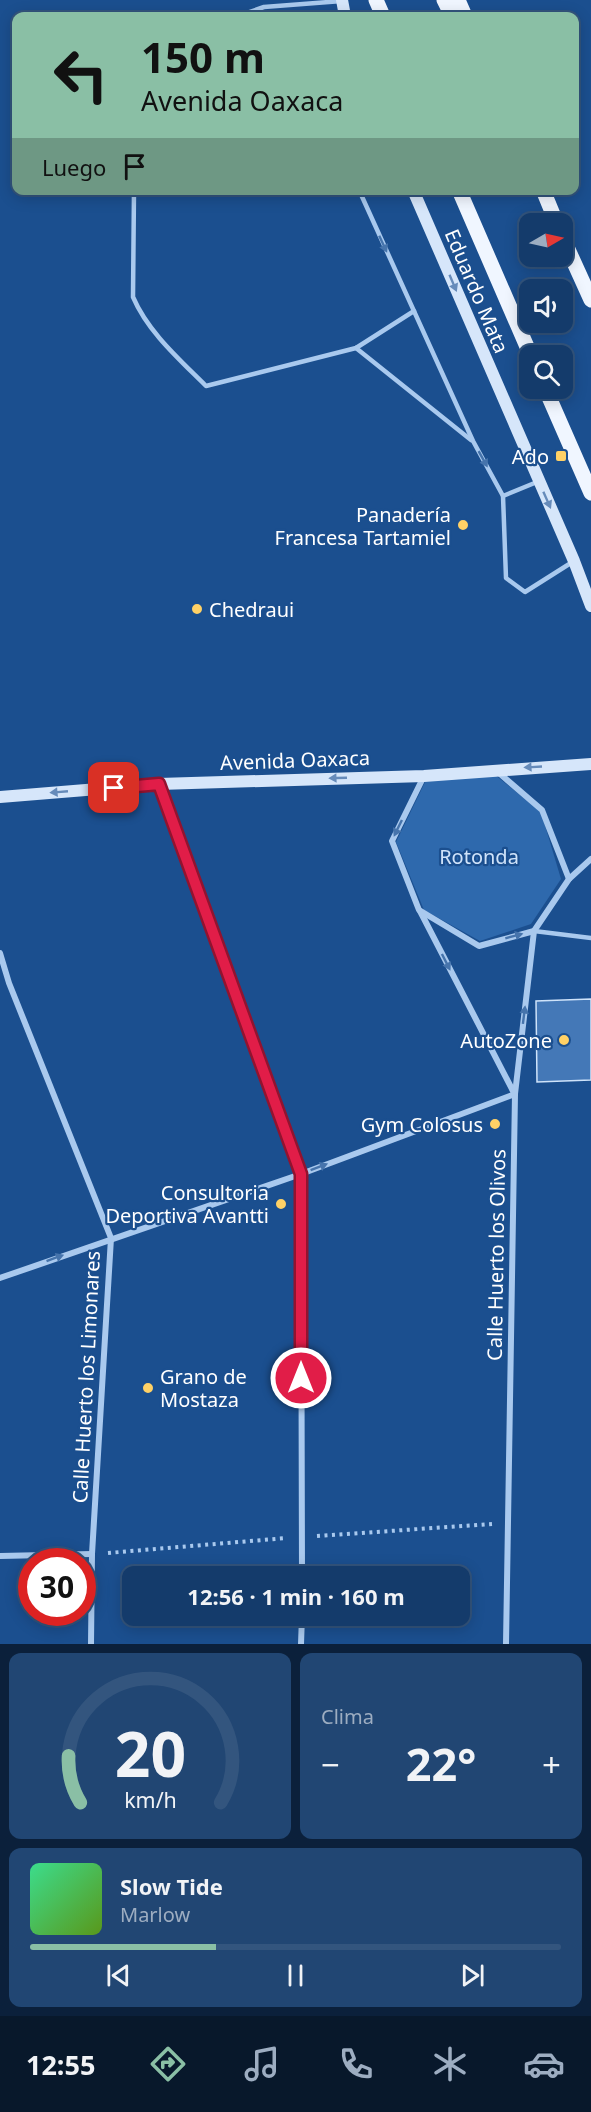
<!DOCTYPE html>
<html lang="es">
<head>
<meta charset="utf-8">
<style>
	:root { --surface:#143b6b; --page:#214673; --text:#f1f3f6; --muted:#9dadc1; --line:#33557e; --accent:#8abfa5 }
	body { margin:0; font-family:"Noto Sans",sans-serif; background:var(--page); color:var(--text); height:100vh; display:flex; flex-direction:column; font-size:22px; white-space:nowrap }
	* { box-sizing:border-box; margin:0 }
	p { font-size:20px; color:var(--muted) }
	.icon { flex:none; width:33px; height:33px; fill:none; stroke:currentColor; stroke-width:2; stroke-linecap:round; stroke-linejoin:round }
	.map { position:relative; height:1644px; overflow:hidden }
	.details { display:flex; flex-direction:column; gap:9px; padding:9px; background:#0b203b; flex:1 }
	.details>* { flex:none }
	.hud { position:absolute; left:12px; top:12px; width:567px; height:183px; border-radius:12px; box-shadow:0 3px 15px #0003,0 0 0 2px var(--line); background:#8abfa5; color:#111; overflow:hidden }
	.needle { width:39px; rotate:81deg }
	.buttons { position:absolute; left:519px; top:213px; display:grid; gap:12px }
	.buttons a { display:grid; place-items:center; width:54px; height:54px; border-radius:12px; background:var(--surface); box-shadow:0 3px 15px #0003,0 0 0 2px var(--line); font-size:30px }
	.speed { position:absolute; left:18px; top:1548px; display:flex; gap:12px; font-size:30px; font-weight:700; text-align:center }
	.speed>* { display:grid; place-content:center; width:78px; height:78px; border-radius:50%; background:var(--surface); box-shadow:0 3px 15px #0003,0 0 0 2px var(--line); line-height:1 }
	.speed .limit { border:9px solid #d22; background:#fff; color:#111 }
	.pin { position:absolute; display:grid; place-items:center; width:51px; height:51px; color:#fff; margin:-26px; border-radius:12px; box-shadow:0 3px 9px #0006 }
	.me { position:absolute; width:66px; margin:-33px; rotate:0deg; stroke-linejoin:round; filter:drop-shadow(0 0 4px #0008) }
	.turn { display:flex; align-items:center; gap:21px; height:126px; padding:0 30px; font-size:27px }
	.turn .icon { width:78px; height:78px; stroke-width:2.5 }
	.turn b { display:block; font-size:42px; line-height:51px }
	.then { display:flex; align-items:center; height:57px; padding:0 30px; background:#0003; gap:12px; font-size:22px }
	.big { font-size:45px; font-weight:700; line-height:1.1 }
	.details .card { flex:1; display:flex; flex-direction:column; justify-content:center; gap:9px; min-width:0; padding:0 21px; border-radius:12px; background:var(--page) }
	.details .dial { align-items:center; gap:0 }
	.dial svg { height:156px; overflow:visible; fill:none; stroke:var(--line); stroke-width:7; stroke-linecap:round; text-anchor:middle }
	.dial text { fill:var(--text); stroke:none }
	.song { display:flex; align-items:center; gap:18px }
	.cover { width:72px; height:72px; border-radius:9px; background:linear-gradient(135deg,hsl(150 70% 55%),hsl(90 70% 35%)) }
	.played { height:6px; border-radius:3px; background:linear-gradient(90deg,var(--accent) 35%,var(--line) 35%) }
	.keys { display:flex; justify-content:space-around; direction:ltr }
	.heat { display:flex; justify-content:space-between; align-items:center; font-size:33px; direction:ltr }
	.details .tiles { flex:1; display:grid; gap:9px; grid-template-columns:1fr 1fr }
	.card:last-child { grid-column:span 2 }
	.trip { position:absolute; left:122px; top:1566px; width:348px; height:60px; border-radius:12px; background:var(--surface); box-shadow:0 3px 15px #0003,0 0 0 2px var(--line); font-weight:700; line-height:60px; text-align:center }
	.dock { display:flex; height:96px; justify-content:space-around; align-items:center; background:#08182b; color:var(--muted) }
	.dock .icon { width:42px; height:42px }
	.dock .active { color:var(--accent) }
	.dock b { font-size:27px; color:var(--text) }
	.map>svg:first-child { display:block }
</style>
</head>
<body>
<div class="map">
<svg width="591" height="1644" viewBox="0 0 591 1644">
	<rect width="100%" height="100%" fill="#1b4f8f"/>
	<polygon fill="#2e69ad" points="494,774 541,812 561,879 531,924 480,941 424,910 396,842 428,776"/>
	<polygon fill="#4478b7" stroke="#cfe3fa" stroke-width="1.5" points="591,999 591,1080 537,1082 536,1001"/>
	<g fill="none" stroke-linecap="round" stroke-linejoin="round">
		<g stroke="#a9c9ee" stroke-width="4" stroke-dasharray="3 4.5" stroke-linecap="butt">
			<polyline points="317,1536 492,1524"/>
			<polyline points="108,1553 286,1538"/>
		</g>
		<g stroke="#a9c9ee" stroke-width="4.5">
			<polyline points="238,16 264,7 342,1"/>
			<path d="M134,190L133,297C148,332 179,359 206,386L356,348L414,311"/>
			<polyline points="359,190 473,441 503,496 506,578 525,592 574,561"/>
			<polyline points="356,348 471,440"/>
			<polyline points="503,496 537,482"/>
			<polyline points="534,931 591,938"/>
		</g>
		<g stroke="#a9c9ee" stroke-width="6">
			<polyline points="499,773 542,810 569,879"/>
			<polyline points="424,776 392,841 419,910 479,946 534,931"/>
			<polyline points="159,785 301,1174 302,1576"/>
			<polyline points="420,911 514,1093"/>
			<polyline points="0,953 9,983 111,1238 92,1554 91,1644"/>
			<polyline points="0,1278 301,1174 515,1094"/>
			<polyline points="0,1556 92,1554"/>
			<polyline points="301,1644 302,1616"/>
			<polyline points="506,1644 515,1094 534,931 569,879 591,859"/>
		</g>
		<g stroke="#d6e6fa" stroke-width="12">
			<polyline points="342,0 345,16"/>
			<polyline points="413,190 574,561 591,606"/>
			<polyline points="0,797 159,784 424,776 591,764"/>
		</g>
		<g stroke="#f0f6ff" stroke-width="15">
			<polyline points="376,0 383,16"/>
			<polyline points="444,0 452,16"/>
			<polyline points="458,0 465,16"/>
			<polyline points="459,190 531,356"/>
			<polyline points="543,190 557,224"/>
			<polyline points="562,236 591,300"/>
			<polyline points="545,388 591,493"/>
		</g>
	</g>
	<defs><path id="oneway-solid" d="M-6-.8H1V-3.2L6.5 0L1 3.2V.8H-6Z" transform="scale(1.5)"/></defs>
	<g fill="#4674ac">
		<use href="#oneway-solid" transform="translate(383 244) rotate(65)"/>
		<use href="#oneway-solid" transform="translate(483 459) rotate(61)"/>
		<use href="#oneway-solid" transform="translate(398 828) rotate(116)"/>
		<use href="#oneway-solid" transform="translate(514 936) rotate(-15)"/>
		<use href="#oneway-solid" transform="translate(446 962) rotate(63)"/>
		<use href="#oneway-solid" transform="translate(524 1015) rotate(-83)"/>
		<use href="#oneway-solid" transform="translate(319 1167) rotate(-21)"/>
		<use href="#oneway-solid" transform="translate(55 1258) rotate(-20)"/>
	</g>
	<g fill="#668bba">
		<use href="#oneway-solid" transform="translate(453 283) rotate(67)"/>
		<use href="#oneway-solid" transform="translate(547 500) rotate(66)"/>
		<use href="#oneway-solid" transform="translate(533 767) rotate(177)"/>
		<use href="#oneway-solid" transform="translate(338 778) rotate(178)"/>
		<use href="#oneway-solid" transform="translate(59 792) rotate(175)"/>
	</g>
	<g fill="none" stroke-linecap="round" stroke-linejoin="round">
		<defs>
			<polyline id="route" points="114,788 159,784 301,1174 301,1378"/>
		</defs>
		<use href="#route" stroke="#92132f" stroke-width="15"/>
		<use href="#route" stroke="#e11d48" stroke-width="10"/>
	</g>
	<g fill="#ffd166" stroke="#1b4f8f" stroke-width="2">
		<rect x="555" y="450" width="12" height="12" rx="3"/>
		<circle cx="463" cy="525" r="6"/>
		<circle cx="197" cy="609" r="6"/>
		<circle cx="564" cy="1040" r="6"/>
		<circle cx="495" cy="1124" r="6"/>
		<circle cx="281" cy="1204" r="6"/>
		<circle cx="148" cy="1388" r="6"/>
	</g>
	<g text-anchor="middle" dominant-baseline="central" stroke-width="4.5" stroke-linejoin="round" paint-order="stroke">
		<g font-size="20" fill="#fff" stroke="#1b4f8f">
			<text transform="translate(477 291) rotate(67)">Eduardo Mata</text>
			<text transform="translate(295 760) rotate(-2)">Avenida Oaxaca</text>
			<text transform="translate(496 1255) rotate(-89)">Calle Huerto los Olivos</text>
			<text transform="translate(86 1377) rotate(-87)">Calle Huerto los Limonares</text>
		</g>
		<g font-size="20" fill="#fff" stroke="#1b4f8f" text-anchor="end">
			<text x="549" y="456">Ado</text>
			<text x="451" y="514">Panadería<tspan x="451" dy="23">Francesa Tartamiel</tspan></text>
			<text x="209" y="609" text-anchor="start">Chedraui</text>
			<text x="552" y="1040">AutoZone</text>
			<text x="483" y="1124">Gym Colosus</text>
			<text x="269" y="1192">Consultoria<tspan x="269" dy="23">Deportiva Avantti</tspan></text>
			<text x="160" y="1376" text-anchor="start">Grano de<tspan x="160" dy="23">Mostaza</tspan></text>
		</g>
		<g font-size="20" fill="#cfe3fa" stroke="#1b4f8f">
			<text x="479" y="856">Rotonda</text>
		</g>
	</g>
</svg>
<div class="buttons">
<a><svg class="needle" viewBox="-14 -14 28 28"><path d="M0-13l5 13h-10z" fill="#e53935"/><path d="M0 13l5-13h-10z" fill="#9dadc1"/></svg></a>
<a><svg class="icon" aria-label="sound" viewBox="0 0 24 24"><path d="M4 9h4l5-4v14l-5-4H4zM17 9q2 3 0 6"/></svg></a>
<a><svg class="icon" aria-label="search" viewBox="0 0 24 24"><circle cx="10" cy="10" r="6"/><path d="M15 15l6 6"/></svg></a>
</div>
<div class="speed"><div class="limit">30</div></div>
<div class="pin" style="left:114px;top:788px;background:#d93025"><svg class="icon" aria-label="arrive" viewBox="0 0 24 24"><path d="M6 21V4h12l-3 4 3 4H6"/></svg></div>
<svg class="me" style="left:301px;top:1378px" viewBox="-20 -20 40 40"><circle r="17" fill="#e11d48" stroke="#fff" stroke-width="3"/><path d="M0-11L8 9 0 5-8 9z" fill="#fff"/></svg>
<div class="trip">12:56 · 1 min · 160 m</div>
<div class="hud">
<div class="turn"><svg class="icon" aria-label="left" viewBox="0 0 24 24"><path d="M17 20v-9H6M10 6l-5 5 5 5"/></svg><div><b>150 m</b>Avenida Oaxaca</div></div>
<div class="then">Luego<svg class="icon" aria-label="arrive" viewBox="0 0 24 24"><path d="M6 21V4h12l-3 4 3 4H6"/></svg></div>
</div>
</div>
<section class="details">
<div class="tiles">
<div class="card dial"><svg viewBox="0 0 100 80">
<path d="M14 69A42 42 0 1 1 86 69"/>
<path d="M14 69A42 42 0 0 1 8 45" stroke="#8abfa5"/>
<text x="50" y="56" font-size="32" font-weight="700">20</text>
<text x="50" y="72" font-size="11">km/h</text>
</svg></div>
<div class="card"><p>Clima</p>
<div class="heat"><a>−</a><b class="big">22°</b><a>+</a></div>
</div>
<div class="card">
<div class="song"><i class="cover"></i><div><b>Slow Tide</b><p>Marlow</p></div></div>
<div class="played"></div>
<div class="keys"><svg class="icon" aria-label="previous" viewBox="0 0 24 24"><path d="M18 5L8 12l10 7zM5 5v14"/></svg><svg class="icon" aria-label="pause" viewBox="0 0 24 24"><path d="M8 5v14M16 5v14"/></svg><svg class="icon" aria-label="next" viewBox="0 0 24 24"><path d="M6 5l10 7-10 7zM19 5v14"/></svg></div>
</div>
</div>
</section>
<nav class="dock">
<b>12:55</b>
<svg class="icon active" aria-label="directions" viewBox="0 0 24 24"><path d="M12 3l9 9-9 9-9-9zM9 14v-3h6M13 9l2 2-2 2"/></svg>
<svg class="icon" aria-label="music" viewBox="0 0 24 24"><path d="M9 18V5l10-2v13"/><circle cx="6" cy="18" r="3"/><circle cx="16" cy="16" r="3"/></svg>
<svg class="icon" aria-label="phone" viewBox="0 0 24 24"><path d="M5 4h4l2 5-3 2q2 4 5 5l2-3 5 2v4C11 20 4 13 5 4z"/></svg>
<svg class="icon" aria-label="climate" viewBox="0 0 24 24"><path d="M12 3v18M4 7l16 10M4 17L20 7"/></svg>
<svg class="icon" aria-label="car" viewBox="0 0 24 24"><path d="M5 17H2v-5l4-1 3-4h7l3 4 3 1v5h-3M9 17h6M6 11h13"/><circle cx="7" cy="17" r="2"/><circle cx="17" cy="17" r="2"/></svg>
</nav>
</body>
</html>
